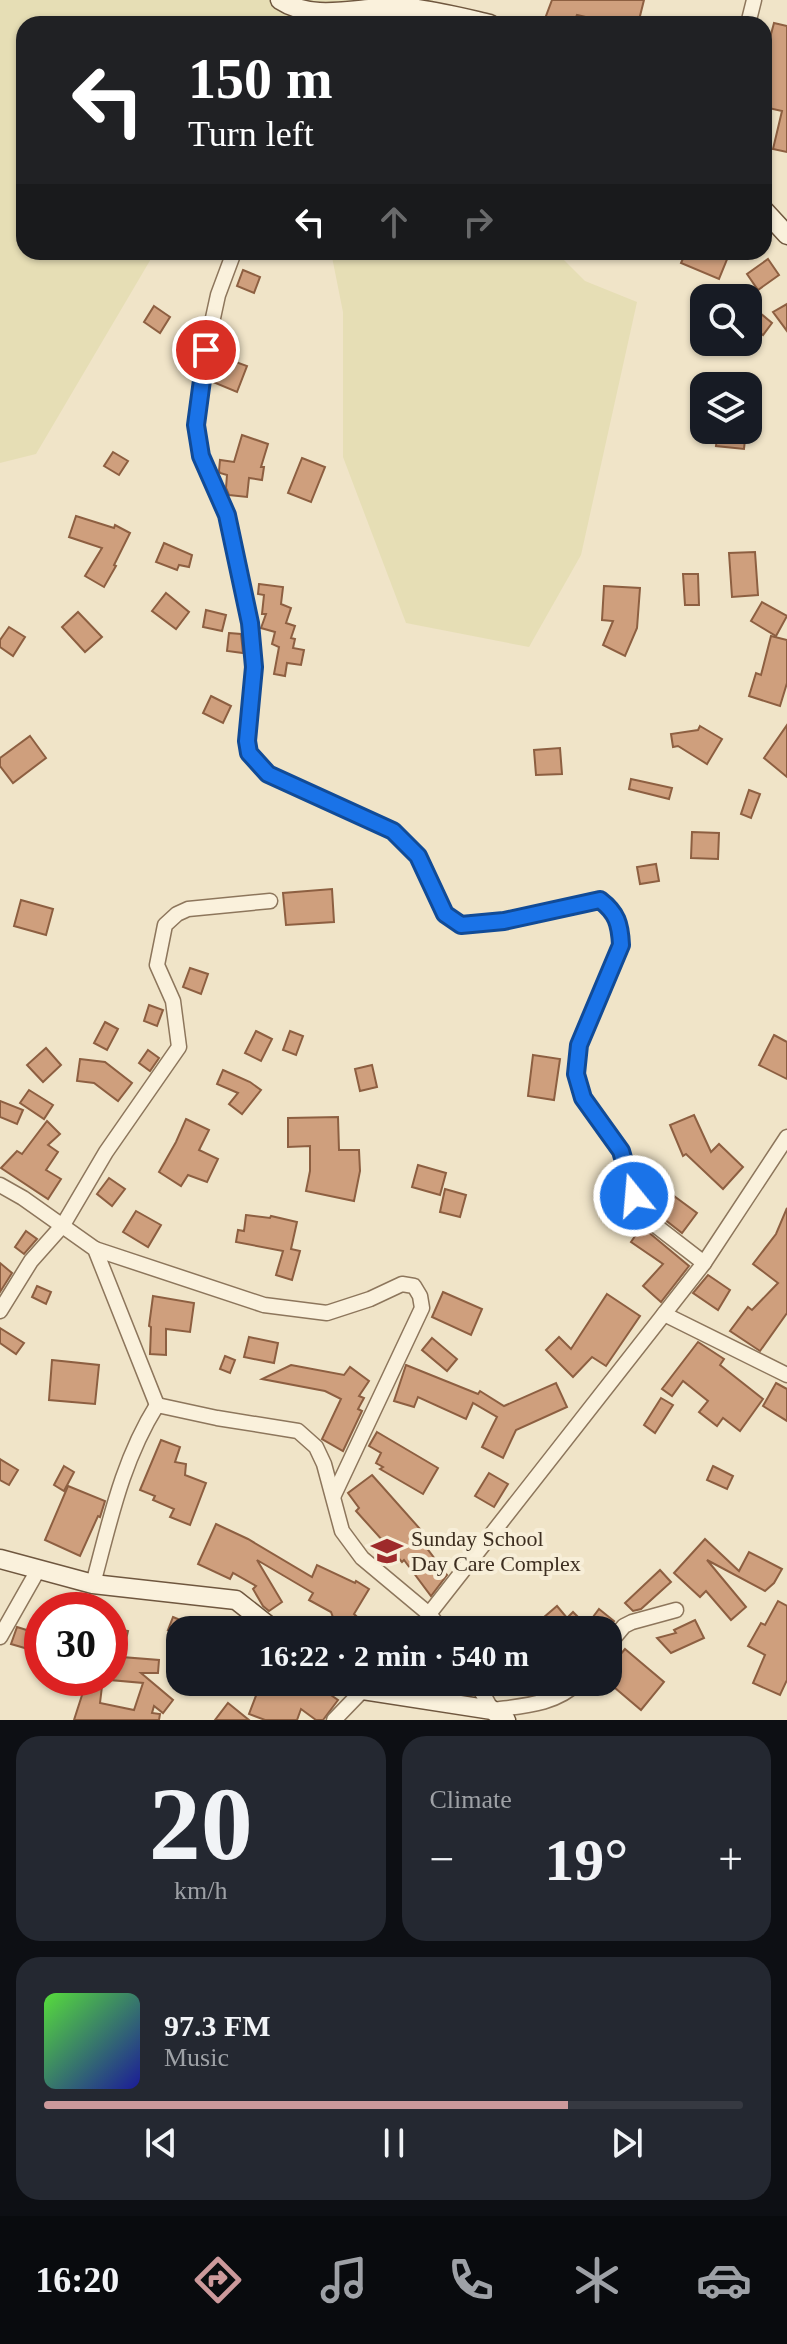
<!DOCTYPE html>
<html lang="en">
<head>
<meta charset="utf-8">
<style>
	:root { --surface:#171b24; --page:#242831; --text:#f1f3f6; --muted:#9ea1a6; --line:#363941; --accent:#cc999b }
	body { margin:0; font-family:Georgia,serif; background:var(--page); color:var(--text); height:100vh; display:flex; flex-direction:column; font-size:30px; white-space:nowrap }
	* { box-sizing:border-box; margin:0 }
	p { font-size:26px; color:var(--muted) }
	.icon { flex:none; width:44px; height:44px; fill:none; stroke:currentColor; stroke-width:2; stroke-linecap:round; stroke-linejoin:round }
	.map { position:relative; height:1720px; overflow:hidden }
	.details { display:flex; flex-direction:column; gap:16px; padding:16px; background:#0d0f14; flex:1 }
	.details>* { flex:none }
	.banner { position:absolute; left:16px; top:16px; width:756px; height:244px; border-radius:24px; box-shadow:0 2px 6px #0004; background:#202124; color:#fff; overflow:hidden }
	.tools { position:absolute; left:690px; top:284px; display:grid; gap:16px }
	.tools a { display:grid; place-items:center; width:72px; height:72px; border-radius:16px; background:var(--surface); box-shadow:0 2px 6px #0004; font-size:40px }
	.speed { position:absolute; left:24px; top:1592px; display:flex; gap:16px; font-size:40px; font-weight:700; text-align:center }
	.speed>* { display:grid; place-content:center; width:104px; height:104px; border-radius:50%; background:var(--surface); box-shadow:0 2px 6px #0004; line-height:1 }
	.speed .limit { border:12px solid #d22; background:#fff; color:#111 }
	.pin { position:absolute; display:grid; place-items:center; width:68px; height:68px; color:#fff; margin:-34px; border:4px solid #fff; border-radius:50%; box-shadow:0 2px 8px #0007 }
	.me { position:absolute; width:88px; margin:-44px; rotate:343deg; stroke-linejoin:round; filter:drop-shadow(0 0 6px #0008) }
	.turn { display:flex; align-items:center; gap:28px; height:168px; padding:0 40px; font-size:36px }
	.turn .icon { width:104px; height:104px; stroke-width:2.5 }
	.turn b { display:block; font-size:56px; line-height:68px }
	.lanes { display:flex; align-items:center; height:76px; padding:0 40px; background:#0003; justify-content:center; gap:40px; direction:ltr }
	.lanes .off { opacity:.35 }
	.big { font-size:60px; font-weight:600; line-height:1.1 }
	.details .tile { flex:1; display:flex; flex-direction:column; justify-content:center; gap:12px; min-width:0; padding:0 28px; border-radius:24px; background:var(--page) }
	.details .dial { align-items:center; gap:0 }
	.dial b { font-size:104px; line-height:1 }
	.song { display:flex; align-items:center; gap:24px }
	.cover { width:96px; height:96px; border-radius:12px; background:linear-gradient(135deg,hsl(110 70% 55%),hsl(240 70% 35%)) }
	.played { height:8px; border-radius:4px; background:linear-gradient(90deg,var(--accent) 75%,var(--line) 75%) }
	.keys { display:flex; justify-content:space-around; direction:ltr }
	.heat { display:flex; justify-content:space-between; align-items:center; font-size:44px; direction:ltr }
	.details .tiles { flex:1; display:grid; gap:16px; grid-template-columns:1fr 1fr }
	.tile:last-child { grid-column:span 2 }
	.trip { position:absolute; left:166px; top:1616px; width:456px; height:80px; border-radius:24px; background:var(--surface); box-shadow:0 2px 6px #0004; font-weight:600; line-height:80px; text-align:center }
	.menu { display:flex; height:128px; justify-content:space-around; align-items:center; background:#090b0e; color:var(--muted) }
	.menu .icon { width:56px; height:56px }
	.menu .current { color:var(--accent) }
	.menu b { font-size:36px; color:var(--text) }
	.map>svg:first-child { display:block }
</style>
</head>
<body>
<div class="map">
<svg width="787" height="1720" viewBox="0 0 787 1720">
	<rect width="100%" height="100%" fill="#f0e4c8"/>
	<g fill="#e6deb5">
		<polygon points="0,0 433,0 444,24 24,24 24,252 155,252 36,454 0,463"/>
		<polygon points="331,252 556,252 585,281 637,302 581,555 529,647 406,623 343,457 343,312"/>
	</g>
	<g fill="#cf9f7d" stroke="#8d5f41" stroke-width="2">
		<polygon points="552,0 644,0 638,24 615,24 577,15 573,24 543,24"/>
		<polygon points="774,23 787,26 787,152 773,149 782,111 764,107 764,87 768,69 764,68 764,48 767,49"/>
		<polygon points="686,252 730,252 719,279 681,263"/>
		<polygon points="768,259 779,275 758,290 747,274"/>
		<polygon points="243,270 260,277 254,293 237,286"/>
		<polygon points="748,303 772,323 763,335 748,324"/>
		<polygon points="787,304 787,331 773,312"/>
		<polygon points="154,306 170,317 160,333 144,322"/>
		<polygon points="222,357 247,366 237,392 213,382"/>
		<polygon points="718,430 746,430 744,449 716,446"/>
		<polygon points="242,435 268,444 261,467 264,467 262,480 249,478 247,497 229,495 226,488 227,475 220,473 219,471 220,460 234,462"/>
		<polygon points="113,452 128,461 119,475 104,466"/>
		<polygon points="302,458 325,467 311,502 288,493"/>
		<polygon points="76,516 114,528 115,525 130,533 114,565 116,566 104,587 85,576 102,548 69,537"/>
		<polygon points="164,543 192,555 189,567 179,565 177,570 156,562"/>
		<polygon points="755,552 758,595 732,597 729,553"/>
		<polygon points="683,574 698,574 699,605 685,605"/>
		<polygon points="259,584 283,587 281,604 291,608 286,623 295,626 291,638 295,639 293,648 304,650 301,665 287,663 285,676 274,674 279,647 272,644 275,632 261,628 266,614 262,614 264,595 258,594"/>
		<polygon points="604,586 640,588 637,628 625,656 603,645 613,621 602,620"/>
		<polygon points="166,593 189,612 176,629 152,611"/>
		<polygon points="762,602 787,616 776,636 751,621"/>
		<polygon points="206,610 226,615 222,631 203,627"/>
		<polygon points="78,612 102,637 85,652 62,627"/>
		<polygon points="9,627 25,637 13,656 0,647 0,640"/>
		<polygon points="229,633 241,634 243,653 227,651"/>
		<polygon points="771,636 787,640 787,683 780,706 749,696 756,673 761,675"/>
		<polygon points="211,696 231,706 223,723 203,713"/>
		<polygon points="787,725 787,777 764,758"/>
		<polygon points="700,726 722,739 707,764 678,746 673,747 671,734 698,730"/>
		<polygon points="30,736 46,758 13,783 0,766 0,758"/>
		<polygon points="560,748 562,774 536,775 534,750"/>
		<polygon points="631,779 672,788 669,799 629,789"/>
		<polygon points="749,790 760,794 751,818 741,814"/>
		<polygon points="692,832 719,833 718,859 691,858"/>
		<polygon points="656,864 659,881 640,884 637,867"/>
		<polygon points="332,889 334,922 286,925 283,893"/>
		<polygon points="21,900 53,909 46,935 14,926"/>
		<polygon points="190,968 208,974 201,994 183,987"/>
		<polygon points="149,1005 163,1010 157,1026 144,1021"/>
		<polygon points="105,1022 118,1029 107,1050 94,1043"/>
		<polygon points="256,1031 272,1039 261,1061 245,1053"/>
		<polygon points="290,1031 303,1036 296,1055 283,1050"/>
		<polygon points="774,1035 787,1042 787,1079 759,1065"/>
		<polygon points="46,1048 61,1065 43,1082 27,1065"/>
		<polygon points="148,1050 159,1058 150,1071 139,1063"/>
		<polygon points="533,1055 560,1059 554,1100 528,1096"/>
		<polygon points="80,1059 105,1062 132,1083 118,1101 94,1083 77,1081"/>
		<polygon points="372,1065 377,1087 360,1091 355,1069"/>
		<polygon points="223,1070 250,1082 261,1090 242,1114 229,1104 238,1093 217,1084"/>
		<polygon points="29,1090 53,1105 44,1119 20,1103"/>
		<polygon points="0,1101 23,1110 17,1124 0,1117"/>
		<polygon points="694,1115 711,1152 719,1144 743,1167 723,1189 686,1154 683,1156 670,1125"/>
		<polygon points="338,1117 339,1150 359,1150 360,1171 354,1201 306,1191 310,1171 310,1146 288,1147 288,1118"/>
		<polygon points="186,1119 209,1130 199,1150 218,1159 207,1182 188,1175 181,1186 159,1172 176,1142"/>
		<polygon points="47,1121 60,1134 48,1145 58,1152 46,1170 61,1179 48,1199 1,1168 17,1151 22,1154"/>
		<polygon points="418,1165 446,1173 440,1195 412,1187"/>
		<polygon points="109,1178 125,1189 112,1206 97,1194"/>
		<polygon points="445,1189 466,1195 460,1217 440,1212"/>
		<polygon points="674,1196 697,1213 682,1233 659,1215"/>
		<polygon points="787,1208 787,1313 760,1351 730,1331 748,1307 752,1310 778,1283 753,1264 776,1234"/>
		<polygon points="136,1211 161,1225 148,1247 123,1232"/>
		<polygon points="246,1215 270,1218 271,1216 297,1222 291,1249 300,1251 292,1280 276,1275 283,1251 236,1242 238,1230 244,1231"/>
		<polygon points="640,1229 646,1233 647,1231 689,1266 661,1302 643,1286 663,1264 631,1242"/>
		<polygon points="26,1231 37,1239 24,1254 15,1247"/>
		<polygon points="0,1263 12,1273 0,1292"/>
		<polygon points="708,1275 730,1290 718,1310 693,1293"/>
		<polygon points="37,1286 51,1292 46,1304 32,1297"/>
		<polygon points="443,1292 482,1309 471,1335 432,1317"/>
		<polygon points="607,1294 640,1316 606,1366 592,1357 573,1377 546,1350 559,1337 571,1349"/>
		<polygon points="153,1296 194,1303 190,1332 166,1329 166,1355 150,1354 151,1327 149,1326"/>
		<polygon points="0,1328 24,1343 16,1354 0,1343"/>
		<polygon points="249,1337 278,1343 274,1363 244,1357"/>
		<polygon points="432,1338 457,1359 447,1371 422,1350"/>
		<polygon points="698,1342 724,1359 720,1365 763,1399 740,1431 723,1418 717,1426 699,1412 708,1401 683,1381 672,1396 662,1389"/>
		<polygon points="225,1356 235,1360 230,1373 220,1369"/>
		<polygon points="52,1360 99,1365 95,1404 49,1400"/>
		<polygon points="291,1365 344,1375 350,1367 369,1381 359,1396 364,1398 358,1409 362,1411 343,1451 322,1439 341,1399 325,1391 262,1379"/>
		<polygon points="406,1365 478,1394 480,1391 504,1406 556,1383 567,1407 516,1430 503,1458 482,1447 497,1417 473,1403 466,1419 418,1397 414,1407 394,1401"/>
		<polygon points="776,1383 787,1389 787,1421 763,1406"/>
		<polygon points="661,1398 673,1405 655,1433 644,1425"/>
		<polygon points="377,1432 438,1468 423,1494 380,1469 383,1467 376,1463 381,1453 369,1446"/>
		<polygon points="161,1440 180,1447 175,1462 186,1464 185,1475 206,1483 190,1525 170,1517 174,1509 153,1500 155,1496 140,1490"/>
		<polygon points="0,1459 18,1470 9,1485 0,1480"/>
		<polygon points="64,1466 74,1472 64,1491 54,1485"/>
		<polygon points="713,1466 733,1476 727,1489 707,1480"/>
		<polygon points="489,1473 508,1484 494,1507 475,1496"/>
		<polygon points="372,1475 428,1538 423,1543 447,1575 431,1596 404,1560 402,1562 356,1511 359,1508 348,1493"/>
		<polygon points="68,1486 105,1501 100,1517 98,1516 80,1556 45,1540"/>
		<polygon points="216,1524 248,1539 312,1577 317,1565 355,1583 356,1581 369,1589 354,1614 371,1630 328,1630 335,1623 331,1612 309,1600 313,1593 257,1560 282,1602 269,1611 263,1606 253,1589 256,1586 233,1573 230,1579 198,1564"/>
		<polygon points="705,1539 739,1571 749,1552 782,1569 774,1583 765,1591 707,1560 746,1607 731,1620 706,1591 700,1597 674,1573"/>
		<polygon points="660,1570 671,1582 641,1609 633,1611 625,1603"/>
		<polygon points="778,1601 787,1606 787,1680 780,1695 753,1683 765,1655 748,1646 761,1623 765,1625"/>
		<polygon points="557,1606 567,1618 573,1612 585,1624 578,1630 529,1630"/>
		<polygon points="599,1609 614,1621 606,1630 593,1630 587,1625"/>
		<polygon points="173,1617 204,1630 168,1630"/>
		<polygon points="695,1620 704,1638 671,1653 657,1638 676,1633 674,1630"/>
		<polygon points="17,1627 33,1632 28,1649 11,1644"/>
		<polygon points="112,1628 128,1631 122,1657 159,1660 158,1673 141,1673 173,1700 163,1713 154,1706 152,1713 160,1714 159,1720 74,1720 83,1692 74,1690 76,1678 103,1678 100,1703 134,1710 143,1683 110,1680 110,1640"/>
		<polygon points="625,1649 664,1682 641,1710 608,1682 608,1669"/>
		<polygon points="231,1682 312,1682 338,1700 323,1720 316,1720 301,1709 297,1720 265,1720 249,1714 257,1693"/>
		<polygon points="228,1703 249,1720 215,1720"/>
	</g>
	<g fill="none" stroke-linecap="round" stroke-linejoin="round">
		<defs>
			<g id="street">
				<polyline points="748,24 754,0"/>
				<path d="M234,252L218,295L206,350L196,425L201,456L227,515L250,623L254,667L247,741L249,753L268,774L393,831L418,856L445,914L461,925L504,921L600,900C617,913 620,924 621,945L579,1045L576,1074L583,1098L621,1151L642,1215L704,1263"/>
				<polyline points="0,1185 23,1198 95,1249 157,1405"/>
				<polyline points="95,1249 264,1305 327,1313 370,1299 402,1284 414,1286 420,1296 422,1308 334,1495"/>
				<polyline points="0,1311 31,1261 63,1225 106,1152 179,1047 173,1001 157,965 165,925 177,914 188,909 270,901"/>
				<polyline points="664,1314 787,1375"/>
				<path d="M93,1584C110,1521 122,1461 157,1405L217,1418L298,1431L316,1447L324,1464L342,1531L362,1558L429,1614L442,1630"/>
				<polyline points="429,1614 704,1263 787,1137"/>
				<polyline points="0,1637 38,1570"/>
				<polyline points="608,1645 624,1626 632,1622 676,1610"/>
				<path d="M476,1682L492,1710C521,1706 556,1705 578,1682"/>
				<polyline points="334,1720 363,1690"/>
			</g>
			<g id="secondary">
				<path d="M280,0C318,25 368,3 410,8C437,11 464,18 490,24"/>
				<polyline points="764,210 787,235"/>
				<polyline points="0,1559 93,1584 236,1600 274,1630"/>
				<polyline points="343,1682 363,1690 492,1710 506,1720"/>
			</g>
		</defs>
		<use href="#street" stroke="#8d765c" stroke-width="17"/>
		<use href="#secondary" stroke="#6f573f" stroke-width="21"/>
		<use href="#street" stroke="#faf1dc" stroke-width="14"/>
		<use href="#secondary" stroke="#faf1dc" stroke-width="18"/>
	</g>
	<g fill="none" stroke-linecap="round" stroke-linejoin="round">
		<defs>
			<path id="route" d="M206,350L196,425L201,456L227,515L250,623L254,667L247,741L249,753L268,774L393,831L418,856L445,914L461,925L504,921L600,900C617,913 620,924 621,945L579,1045L576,1074L583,1098L621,1151L634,1196"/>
		</defs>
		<use href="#route" stroke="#114b97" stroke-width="20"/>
		<use href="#route" stroke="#1a73e8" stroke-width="14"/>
	</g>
	<defs>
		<symbol id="school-bare" viewBox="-9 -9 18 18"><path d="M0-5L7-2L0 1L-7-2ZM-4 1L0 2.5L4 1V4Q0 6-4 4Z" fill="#9e2a2b" stroke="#f7eed8" stroke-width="2.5" paint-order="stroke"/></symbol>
	</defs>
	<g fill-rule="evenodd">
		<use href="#school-bare" x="365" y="1529" width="44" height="44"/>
	</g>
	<g text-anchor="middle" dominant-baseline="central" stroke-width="8" stroke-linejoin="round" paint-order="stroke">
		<g font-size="22" fill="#3d2e20" stroke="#f7eed8" text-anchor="start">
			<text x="411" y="1538">Sunday School<tspan x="411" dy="25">Day Care Complex</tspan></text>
		</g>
	</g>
</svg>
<div class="tools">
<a><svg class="icon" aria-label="search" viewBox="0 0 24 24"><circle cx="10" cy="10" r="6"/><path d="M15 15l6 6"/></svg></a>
<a><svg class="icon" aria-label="layers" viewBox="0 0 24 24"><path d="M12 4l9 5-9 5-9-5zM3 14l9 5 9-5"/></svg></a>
</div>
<div class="speed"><div class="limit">30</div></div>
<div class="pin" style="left:206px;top:350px;background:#d93025"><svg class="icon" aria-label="arrive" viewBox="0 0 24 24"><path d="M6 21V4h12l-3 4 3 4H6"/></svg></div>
<svg class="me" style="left:634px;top:1196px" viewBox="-20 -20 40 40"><circle r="17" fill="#1a73e8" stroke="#fff" stroke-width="3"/><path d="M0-11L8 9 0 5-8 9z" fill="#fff"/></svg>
<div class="trip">16:22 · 2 min · 540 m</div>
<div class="banner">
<div class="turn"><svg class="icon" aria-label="left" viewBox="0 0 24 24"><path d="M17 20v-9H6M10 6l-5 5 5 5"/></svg><div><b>150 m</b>Turn left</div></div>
<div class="lanes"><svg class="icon" aria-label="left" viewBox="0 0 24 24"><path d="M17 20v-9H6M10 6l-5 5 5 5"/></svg><svg class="icon off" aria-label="ahead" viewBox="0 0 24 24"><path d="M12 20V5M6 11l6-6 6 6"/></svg><svg class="icon off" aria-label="right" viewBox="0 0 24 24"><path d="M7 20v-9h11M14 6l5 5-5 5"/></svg></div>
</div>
</div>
<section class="details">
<div class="tiles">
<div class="tile dial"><b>20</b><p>km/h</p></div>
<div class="tile"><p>Climate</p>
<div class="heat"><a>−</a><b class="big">19°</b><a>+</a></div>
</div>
<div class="tile">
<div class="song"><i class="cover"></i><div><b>97.3 FM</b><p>Music</p></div></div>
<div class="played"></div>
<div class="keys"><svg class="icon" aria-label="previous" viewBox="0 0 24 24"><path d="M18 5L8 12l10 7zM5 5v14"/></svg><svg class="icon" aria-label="pause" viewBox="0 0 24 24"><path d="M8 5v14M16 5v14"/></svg><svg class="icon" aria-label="next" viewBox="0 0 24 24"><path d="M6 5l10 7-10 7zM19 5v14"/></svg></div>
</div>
</div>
</section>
<nav class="menu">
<b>16:20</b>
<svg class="icon current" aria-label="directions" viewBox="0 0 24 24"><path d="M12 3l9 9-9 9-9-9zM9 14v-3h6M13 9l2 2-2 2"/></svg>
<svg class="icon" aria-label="music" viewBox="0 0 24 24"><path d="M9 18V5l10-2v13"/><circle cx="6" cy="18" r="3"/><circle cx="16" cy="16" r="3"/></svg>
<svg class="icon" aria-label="phone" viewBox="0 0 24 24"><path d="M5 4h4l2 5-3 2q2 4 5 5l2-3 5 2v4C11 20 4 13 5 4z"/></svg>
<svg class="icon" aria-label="climate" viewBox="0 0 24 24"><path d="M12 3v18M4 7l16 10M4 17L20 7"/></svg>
<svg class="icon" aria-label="car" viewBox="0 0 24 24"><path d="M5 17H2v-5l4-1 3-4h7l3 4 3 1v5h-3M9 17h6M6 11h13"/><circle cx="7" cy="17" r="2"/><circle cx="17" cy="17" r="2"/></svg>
</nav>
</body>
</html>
